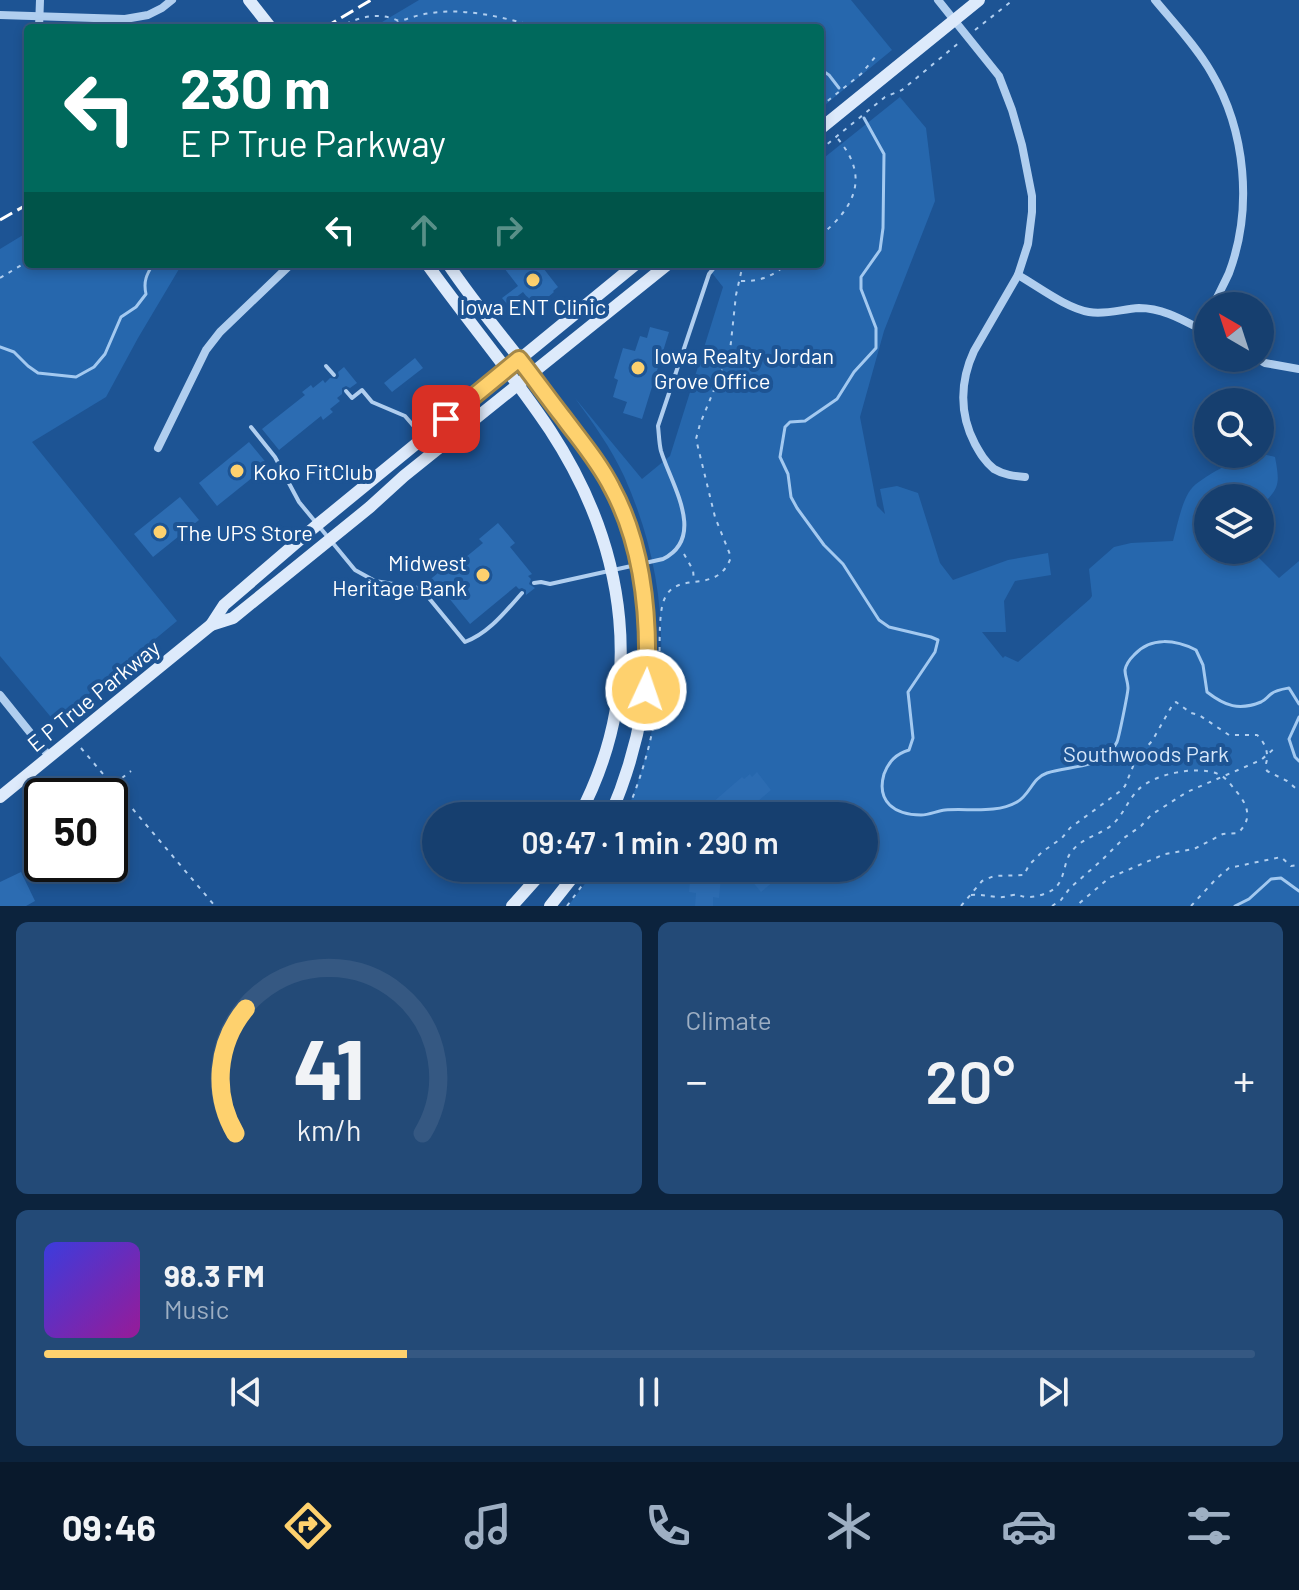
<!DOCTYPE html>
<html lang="en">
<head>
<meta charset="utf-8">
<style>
	:root { --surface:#163f6f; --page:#234a77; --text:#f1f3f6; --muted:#9eafc3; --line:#355882; --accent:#fed16e }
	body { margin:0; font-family:Barlow,sans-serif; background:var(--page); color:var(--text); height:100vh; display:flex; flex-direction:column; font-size:30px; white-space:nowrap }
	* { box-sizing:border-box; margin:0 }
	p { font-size:26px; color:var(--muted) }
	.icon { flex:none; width:44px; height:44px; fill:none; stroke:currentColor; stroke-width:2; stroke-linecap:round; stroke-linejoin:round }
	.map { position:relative; height:906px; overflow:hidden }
	.panel { display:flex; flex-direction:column; gap:16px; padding:16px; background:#0c233d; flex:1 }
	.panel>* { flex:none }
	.banner { position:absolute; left:24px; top:24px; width:800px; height:244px; border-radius:8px; box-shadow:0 4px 12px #0003,0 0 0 2px var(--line); background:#00695c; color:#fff; overflow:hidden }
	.needle { width:52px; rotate:321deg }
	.tools { position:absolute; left:1194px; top:292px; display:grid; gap:16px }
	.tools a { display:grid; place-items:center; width:80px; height:80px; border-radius:50%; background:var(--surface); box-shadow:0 4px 12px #0003,0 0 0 2px var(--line); font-size:40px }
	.speed { position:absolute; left:24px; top:778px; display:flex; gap:16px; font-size:40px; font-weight:700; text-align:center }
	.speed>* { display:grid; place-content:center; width:104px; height:104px; border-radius:50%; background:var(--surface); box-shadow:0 4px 12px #0003,0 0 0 2px var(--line); line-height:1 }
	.speed .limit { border:4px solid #111; border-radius:12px; background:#fff; color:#111 }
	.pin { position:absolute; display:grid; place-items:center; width:68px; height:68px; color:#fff; margin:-34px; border-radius:16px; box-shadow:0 4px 12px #0006 }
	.me { position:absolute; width:88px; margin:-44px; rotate:3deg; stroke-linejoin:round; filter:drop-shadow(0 0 6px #0008) }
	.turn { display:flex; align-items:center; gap:28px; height:168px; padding:0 24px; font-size:36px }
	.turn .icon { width:104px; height:104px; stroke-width:2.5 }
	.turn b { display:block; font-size:56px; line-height:68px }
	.lanes { display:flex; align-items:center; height:76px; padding:0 24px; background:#0003; justify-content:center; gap:40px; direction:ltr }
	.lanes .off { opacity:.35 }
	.big { font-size:60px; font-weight:600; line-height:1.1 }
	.panel .card { flex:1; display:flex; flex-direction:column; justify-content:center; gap:12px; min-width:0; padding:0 28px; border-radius:12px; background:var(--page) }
	.panel .dial { align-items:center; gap:0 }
	.dial svg { height:208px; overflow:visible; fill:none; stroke:var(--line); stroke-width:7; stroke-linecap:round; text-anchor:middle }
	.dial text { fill:var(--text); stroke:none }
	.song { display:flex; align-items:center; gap:24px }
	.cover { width:96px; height:96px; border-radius:12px; background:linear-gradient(135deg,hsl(240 70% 55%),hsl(300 70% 35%)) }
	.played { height:8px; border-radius:4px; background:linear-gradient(90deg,var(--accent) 30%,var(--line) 30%) }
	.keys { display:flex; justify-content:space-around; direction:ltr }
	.heat { display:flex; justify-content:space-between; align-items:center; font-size:44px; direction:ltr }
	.panel .tiles { flex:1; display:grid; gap:16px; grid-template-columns:1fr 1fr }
	.card:last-child { grid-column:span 2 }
	.trip { position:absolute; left:422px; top:802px; width:456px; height:80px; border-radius:40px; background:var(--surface); box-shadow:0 4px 12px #0003,0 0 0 2px var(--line); font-weight:600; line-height:80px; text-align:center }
	.tab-bar { display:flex; height:128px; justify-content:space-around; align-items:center; background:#09192c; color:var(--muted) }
	.tab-bar .icon { width:56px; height:56px }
	.tab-bar .on { color:var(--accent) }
	.tab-bar b { font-size:36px; color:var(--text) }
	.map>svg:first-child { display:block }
</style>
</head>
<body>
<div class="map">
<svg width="1299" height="906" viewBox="0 0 1299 906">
	<rect width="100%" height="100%" fill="#1d5494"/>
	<g fill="#2667ad">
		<polygon points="419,0 851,0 892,50 820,109 820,28 372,28"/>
		<path d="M900,97L926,128L935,201L884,331L860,417L877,506L885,514L880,489L897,486L918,493L940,563L953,580L1008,560L1048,553L1051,575L1015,581L1004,601L1006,632H982L1003,658L1005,656L1018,662L1090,599L1092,596L1089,569L1114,547L1131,543L1173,541C1177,527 1182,499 1192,488C1199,479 1241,456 1252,454C1260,453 1266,455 1275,457C1280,484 1280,488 1260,507V498H1208V550H1255V554L1279,578L1299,561V906H568L597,868H864V816H625C672,702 675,590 624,476C611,448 593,423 575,398L642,479L670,456L723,287L705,264H820V161Z"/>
		<polygon points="28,232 28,264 182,264 138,338 106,397 32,442 177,621 55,722 0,656 0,249"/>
	</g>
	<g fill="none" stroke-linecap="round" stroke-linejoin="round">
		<g stroke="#a3c9f0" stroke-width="3">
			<polyline points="820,69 829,75 839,88"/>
			<path d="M864,118L884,154L883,228L880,250L861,277V289L876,328V348L854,372L837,399L805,421L790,422L785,427L780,457L788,474L791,497L797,508L824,545L843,564L879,620L889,627L931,637L938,640L935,652L908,692L913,738L909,750C896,754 889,761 884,774C876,802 895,815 921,815C929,815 937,811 945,810C968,808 996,814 1017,802C1030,795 1032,778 1047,773C1067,766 1094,769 1110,752C1113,749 1115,746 1117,742C1119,737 1128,693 1128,688C1128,682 1125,676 1125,670C1126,664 1130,659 1134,655C1151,636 1176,640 1196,650L1203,665L1207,692C1225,706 1239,711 1261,702C1267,699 1266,698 1271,694C1276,690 1283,689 1289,688L1299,704"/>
			<path d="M0,347L14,352L28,366L38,373L76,377L94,367L105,354L121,317L136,307L146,294C143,281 147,274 153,264"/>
			<polyline points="1299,717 1289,739 1295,757 1299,761"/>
			<polyline points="1235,906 1249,899 1271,879 1281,878 1299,891"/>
		</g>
	</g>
	<g fill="#2c6cb2">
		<polygon points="501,264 540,264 558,287 553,291 554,292 541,303 539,301 534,306 523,292 507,304 502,298 518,286"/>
		<polygon points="650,327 669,332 642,419 623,413 627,402 613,397 618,380 614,378 623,348 635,351 640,336 647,338"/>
		<polygon points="415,358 423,368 392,392 384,383"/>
		<polygon points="344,367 357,383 350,388 346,386 342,388 342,394 337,398 340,401 330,409 333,412 323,420 321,416 279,450 262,429 305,395 302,392 311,385 313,388 323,380 325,383 330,378 337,379 339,376 338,372"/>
		<polygon points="249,442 268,465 217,506 199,483"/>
		<polygon points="180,497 199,520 153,557 134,534"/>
		<polygon points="498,523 515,543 510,547 532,574 528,576 531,579 529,584 535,588 526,595 526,590 522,588 519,589 516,586 470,624 444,592 438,597 426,583 445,567 449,571 483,543 479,539"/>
		<polygon points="757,772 771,790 741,816 697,816 742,777 744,779 750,774 752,777"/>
		<polygon points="691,868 722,868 719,898 713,897 713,906 695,906 696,893 689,892"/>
		<polygon points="751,868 789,868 761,892 745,873"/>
		<polygon points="21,872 35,901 26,906 0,906 0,882"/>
	</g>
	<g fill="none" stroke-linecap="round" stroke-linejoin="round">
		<g stroke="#b0ceef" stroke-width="2" stroke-dasharray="4 6" stroke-linecap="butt">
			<path d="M337,28C359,17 377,11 399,21"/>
			<path d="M386,28C438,0 488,13 541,28"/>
			<polyline points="975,30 1013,0"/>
			<polyline points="820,107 861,74 876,56"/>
			<polyline points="820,150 885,97 902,90 961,41"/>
			<path d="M820,236C855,207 870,177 838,139"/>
			<polyline points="0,278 28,261"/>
			<path d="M741,281C759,282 773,276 787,264"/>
			<polyline points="684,554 693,570 694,581"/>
			<polyline points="81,748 215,906"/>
			<polyline points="114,784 131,771"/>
			<path d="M625,816C643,775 655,731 659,686C661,664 657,617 664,600C677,568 717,597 731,557L715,517L696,439L700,424L730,351L736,295L743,264"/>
			<path d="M971,895C980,894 987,896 996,897C1003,898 1007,896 1013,895C1020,894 1019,896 1025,897C1034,898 1047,894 1054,889C1066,879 1063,861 1072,851C1083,837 1101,835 1113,824C1123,815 1128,800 1138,790C1153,774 1197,765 1218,774C1226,777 1231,785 1236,791C1248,805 1253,819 1238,833L1223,834L1194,849L1165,854L1109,878L1076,906"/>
			<polyline points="567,906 595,868"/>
			<path d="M961,906L982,881L994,876L1024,875L1029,865L1042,852L1062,838L1070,828L1119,792L1125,786L1136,759L1152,741L1173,704L1176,702L1191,713L1199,715L1229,735H1257C1262,739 1267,748 1267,755C1268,762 1264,763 1267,771L1287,781L1299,791"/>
			<polyline points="1052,906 1061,900 1070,888 1102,860 1124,838 1141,826 1151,815 1187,792 1261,760 1276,747"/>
			<polyline points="1191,906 1216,879 1229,868 1281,857 1291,866 1299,865"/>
		</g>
		<g stroke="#b0ceef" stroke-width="4">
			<polyline points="326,366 334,375"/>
			<polyline points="346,391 352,398 362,390 372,402 405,416 423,437"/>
			<path d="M251,427L275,457L299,502L355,570L375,581L418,588L428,597L465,642C489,633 505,612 522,593"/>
			<path d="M534,583L541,582L550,584L663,559C707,537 671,484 661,451C659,443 659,434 658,426L709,274L717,264"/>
		</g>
		<g stroke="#b0ceef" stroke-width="8">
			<path d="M938,0L999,76L1012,110L1022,145L1032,196V212L1028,244L1018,275L974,351C960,381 959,414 975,444C980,453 985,462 994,469C1004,475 1014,476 1025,477"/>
			<path d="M1155,0C1174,23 1196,46 1211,72C1246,131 1253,209 1229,273C1224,284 1218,295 1213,306"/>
			<polyline points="0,15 125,19 148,15 162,8 172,0"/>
			<polyline points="39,28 40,0"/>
			<path d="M1018,275C1039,287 1066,308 1089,312C1106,315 1122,309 1139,308C1165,308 1186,322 1208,333"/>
			<polyline points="1202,330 1208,317"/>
			<polyline points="1256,358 1265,363 1299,369"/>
			<polyline points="158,448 206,350 220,332 291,264"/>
			<polyline points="0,695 49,756"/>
		</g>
		<g stroke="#ddeafb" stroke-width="12">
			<polyline points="249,0 271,28"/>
			<polyline points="820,129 979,0"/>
			<path d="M427,264C467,320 512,373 550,430C628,549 647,687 579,816"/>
			<path d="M448,264C474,303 504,338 533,376C543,389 552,402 562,415C580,439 601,463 614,490C664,595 655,712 610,816"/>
			<polyline points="211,625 233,618 370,507 404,476 668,264"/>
			<polyline points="0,797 211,625 224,605 317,525 636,264"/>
			<polyline points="512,906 546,868"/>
			<polyline points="550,906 580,868"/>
		</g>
		<g stroke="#fff" stroke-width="3" stroke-dasharray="14 6" stroke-linecap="butt">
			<polyline points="324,28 371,0"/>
			<polyline points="0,220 28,204"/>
		</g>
	</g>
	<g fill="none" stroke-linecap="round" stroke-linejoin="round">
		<defs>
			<path id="route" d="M446,419L519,359C534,378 548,398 563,417C580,440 599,462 612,488C645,549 650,622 646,690"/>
		</defs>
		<use href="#route" stroke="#a58848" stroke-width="20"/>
		<use href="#route" stroke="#fed16e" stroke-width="14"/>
	</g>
	<g fill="#fed16e" stroke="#1d5494" stroke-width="3">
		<circle cx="533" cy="280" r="8"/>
		<circle cx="638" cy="368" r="8"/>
		<circle cx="237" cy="471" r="8"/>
		<circle cx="160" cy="532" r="8"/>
		<circle cx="483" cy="575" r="8"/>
	</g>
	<g text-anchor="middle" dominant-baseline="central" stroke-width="8" stroke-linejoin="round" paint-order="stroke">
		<g font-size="22" fill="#fff" stroke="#1d5494" text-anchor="start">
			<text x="533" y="306" text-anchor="middle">Iowa ENT Clinic</text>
			<text x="654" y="355">Iowa Realty Jordan<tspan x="654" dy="25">Grove Office</tspan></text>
			<text x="253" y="471">Koko FitClub</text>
			<text x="176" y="532">The UPS Store</text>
			<text x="467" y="562" text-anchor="end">Midwest<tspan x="467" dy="25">Heritage Bank</tspan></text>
		</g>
		<g font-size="22" fill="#fff" stroke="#1d5494">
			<text transform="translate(93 695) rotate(-39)">E P True Parkway</text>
		</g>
		<g font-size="22" fill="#d6e7fa" stroke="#1d5494">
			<text x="1146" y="753">Southwoods Park</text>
		</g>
	</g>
</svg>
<div class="tools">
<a><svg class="needle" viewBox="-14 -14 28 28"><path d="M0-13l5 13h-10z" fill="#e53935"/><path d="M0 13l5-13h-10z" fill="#9eafc3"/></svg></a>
<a><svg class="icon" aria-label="search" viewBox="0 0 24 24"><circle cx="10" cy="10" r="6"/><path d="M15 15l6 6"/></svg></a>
<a><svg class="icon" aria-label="layers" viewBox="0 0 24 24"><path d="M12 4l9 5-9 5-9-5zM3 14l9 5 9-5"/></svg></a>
</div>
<div class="speed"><div class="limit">50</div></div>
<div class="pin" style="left:446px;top:419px;background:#d93025"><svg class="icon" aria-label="arrive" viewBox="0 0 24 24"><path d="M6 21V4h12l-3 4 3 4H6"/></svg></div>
<svg class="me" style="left:646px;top:690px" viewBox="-20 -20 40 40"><circle r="17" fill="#fed16e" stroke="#fff" stroke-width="3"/><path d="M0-11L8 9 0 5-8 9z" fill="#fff"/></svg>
<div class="trip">09:47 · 1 min · 290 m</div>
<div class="banner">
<div class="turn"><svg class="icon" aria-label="left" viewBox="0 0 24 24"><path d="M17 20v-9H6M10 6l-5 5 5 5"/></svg><div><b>230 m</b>E P True Parkway</div></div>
<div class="lanes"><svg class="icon" aria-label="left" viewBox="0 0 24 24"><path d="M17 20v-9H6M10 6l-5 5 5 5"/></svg><svg class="icon off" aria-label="ahead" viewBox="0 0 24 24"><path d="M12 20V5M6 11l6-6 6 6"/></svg><svg class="icon off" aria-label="right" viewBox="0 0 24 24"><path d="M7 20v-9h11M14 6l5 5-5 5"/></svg></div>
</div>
</div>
<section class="panel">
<div class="tiles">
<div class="card dial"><svg viewBox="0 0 100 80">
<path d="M14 69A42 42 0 1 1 86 69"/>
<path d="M14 69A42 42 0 0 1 18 21" stroke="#fed16e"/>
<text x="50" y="56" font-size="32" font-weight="700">41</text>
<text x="50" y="72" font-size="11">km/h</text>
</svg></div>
<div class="card"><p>Climate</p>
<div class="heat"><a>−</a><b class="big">20°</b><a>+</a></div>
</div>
<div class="card">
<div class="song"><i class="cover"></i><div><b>98.3 FM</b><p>Music</p></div></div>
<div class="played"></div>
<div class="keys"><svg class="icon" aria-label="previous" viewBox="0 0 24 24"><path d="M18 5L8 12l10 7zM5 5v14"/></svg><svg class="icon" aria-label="pause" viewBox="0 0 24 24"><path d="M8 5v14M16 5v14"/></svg><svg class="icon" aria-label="next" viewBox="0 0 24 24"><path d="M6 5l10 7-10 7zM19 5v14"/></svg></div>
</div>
</div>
</section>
<nav class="tab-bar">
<b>09:46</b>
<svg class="icon on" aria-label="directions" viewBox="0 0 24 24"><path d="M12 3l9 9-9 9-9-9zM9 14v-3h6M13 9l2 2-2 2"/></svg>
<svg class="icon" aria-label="music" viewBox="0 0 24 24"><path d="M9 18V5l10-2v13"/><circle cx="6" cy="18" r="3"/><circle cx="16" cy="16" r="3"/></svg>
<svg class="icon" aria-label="phone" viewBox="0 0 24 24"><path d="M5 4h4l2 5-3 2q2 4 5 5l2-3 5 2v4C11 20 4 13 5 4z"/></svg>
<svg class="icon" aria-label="climate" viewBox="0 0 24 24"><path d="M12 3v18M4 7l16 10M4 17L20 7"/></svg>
<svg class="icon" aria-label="car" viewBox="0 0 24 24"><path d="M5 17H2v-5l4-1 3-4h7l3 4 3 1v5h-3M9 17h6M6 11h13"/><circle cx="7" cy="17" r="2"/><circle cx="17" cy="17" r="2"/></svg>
<svg class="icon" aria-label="filters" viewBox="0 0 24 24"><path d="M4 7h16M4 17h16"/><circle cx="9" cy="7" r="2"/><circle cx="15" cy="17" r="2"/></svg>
</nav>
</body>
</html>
